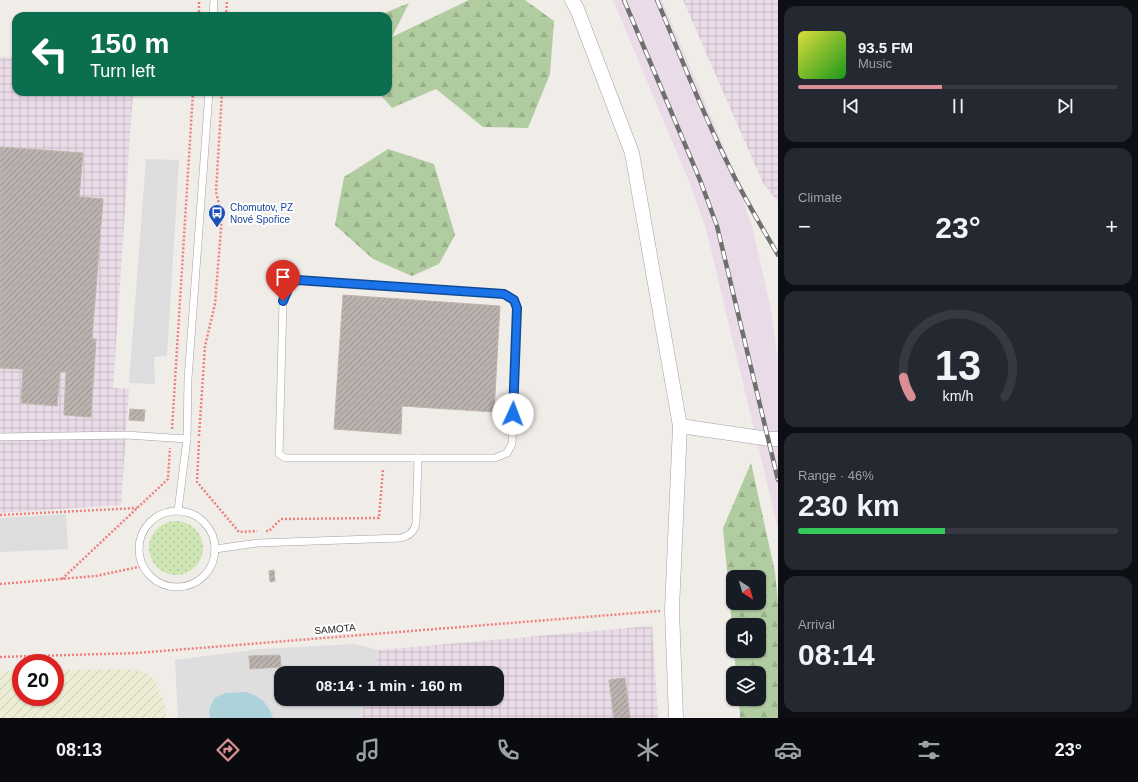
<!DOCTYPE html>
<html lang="en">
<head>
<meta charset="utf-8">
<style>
	:root { --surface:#171b24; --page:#242831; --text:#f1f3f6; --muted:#9ea1a6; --line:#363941; --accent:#da8e95 }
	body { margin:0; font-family:Helvetica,sans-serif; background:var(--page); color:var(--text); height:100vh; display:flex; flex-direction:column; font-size:15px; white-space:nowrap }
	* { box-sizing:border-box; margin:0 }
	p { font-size:13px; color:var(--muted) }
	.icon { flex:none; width:22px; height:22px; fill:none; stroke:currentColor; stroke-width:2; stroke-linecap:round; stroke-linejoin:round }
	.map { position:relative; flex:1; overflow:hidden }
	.panel { display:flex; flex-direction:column; gap:6px; padding:6px; background:#0d0f14; width:360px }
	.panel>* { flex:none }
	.guide { position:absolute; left:12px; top:12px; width:380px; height:84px; border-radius:12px; box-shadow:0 1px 3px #0004; background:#0b6e4f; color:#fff; overflow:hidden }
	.needle { width:26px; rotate:143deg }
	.controls { position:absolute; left:726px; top:570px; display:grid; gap:8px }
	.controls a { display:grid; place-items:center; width:40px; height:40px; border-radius:8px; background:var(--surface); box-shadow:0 1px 3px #0004; font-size:20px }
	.speed { position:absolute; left:12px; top:654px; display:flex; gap:8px; font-size:20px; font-weight:700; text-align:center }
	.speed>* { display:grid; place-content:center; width:52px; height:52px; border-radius:50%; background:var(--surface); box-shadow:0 1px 3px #0004; line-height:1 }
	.speed .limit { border:6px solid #d22; background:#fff; color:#111 }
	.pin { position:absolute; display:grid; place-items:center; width:34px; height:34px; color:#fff; margin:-41px -17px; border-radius:50% 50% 50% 0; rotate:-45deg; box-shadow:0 0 4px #0007 }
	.pin .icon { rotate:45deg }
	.me { position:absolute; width:44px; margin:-22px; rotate:2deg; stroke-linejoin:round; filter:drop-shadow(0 0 3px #0008) }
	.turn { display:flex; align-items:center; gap:14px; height:84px; padding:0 12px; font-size:18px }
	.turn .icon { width:52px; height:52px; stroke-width:2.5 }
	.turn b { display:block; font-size:28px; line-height:34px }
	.big { font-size:30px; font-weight:800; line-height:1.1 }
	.panel .widget { flex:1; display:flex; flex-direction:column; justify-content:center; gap:6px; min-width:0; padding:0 14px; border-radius:12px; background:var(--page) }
	.panel .dial { align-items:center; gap:0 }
	.dial svg { height:104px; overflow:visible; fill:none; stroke:var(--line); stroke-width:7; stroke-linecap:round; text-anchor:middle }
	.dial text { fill:var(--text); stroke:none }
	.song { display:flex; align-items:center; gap:12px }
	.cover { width:48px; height:48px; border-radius:6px; background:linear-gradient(135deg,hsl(60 70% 55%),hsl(120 70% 35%)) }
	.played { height:4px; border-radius:2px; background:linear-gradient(90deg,var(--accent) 45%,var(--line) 45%) }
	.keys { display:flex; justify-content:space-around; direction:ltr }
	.heat { display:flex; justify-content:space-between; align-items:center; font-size:22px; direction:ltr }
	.charge { height:6px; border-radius:3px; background:linear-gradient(90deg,#34c759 46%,var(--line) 0) }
	.trip { position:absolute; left:274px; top:666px; width:230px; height:40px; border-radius:12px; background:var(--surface); box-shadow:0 1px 3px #0004; font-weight:800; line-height:40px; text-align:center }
	.tabs { display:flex; height:64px; justify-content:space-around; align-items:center; background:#090b0e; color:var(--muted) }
	.tabs .icon { width:28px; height:28px }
	.tabs .active { color:var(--accent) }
	.tabs b { font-size:18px; color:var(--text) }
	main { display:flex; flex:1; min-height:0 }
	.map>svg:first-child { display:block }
</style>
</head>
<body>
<main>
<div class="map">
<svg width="778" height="718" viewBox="0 0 778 718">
	<defs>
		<pattern id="industrial-grid" width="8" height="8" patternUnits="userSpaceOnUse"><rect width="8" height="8" fill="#e9dbe7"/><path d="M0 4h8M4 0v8" fill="none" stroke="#c8bcc6"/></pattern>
		<pattern id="farmland-furrows" width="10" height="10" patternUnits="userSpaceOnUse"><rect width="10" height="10" fill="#ededd6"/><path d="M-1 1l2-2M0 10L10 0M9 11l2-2" fill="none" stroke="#cbcbb7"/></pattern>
		<pattern id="grass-dots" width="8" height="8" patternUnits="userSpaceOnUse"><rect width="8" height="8" fill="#cfe5b4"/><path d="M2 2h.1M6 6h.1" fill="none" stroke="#b1c49a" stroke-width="1.8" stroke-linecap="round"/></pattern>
		<pattern id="forest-firs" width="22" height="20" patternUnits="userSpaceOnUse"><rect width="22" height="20" fill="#b1cca1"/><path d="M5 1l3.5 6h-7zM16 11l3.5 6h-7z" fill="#98af8a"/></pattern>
		<pattern id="building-hatch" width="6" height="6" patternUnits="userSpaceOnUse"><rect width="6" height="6" fill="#bab2ae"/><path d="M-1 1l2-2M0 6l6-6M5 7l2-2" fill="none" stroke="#97908d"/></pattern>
	</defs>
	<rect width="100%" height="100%" fill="#f0ede9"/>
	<polygon fill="#dfdede" points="354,644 379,650 373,673 281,673 281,699 366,699 361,718 178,718 175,660 260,649"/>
	<g fill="url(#industrial-grid)">
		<polygon points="683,0 778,0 778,202 763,183"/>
		<polygon points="0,57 16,58 16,92 133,92 113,388 129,389 121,505 0,513"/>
		<polygon points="652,626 658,718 361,718 366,699 497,699 497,673 373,673 379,650"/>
	</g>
	<polygon fill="#e9dbe7" points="613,0 662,0 728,157 753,230 771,310 778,361 778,529 706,229 690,184"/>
	<polygon fill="url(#farmland-furrows)" points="134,669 147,673 156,682 165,705 166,718 0,718 0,671 21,670 21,697 55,697 55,670"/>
	<circle fill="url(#grass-dots)" cx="176" cy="548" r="27"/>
	<g fill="url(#forest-firs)" fill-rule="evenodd">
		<polygon points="469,0 525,0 554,21 550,74 528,128 483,127 436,89 392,108 378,92 388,92 388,16 377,16 409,3 392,37"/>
		<polygon points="388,149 434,164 455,235 439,264 412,276 373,259 335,225 344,177"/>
		<path d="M751,463L775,572L778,603V718H740L739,699H759V673H736L734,651H759V625H733V636L723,528ZM733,577H759V603H733Z"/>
	</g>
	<g fill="#ddd">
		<polygon points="146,159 179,160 167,356 154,357 155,384 129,383"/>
		<polygon points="66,514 68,549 0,552 0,518"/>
	</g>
	<path fill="#add3da" d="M245,692C259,695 269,704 273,718H210L209,710L214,698L226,693Z"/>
	<g fill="url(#building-hatch)" stroke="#c1b4ac">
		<polygon points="0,147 83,153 79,197 103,199 92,339 96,339 91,417 64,415 66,372 60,372 57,406 21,403 23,369 0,368"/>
		<polygon points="343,295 500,306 494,412 402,406 401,434 334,429"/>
		<polygon points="130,409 145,410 144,421 129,420"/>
		<polygon points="274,570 275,581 270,582 269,571"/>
		<polygon points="280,655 281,667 250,669 249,656"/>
		<polygon points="625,678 630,718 614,718 609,680"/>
	</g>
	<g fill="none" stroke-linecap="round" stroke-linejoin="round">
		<defs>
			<g id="service">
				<polyline points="213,16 214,0"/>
				<polygon points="297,280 504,294 514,300 517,309 512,444 507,453 495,458 285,458 279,454 283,301 289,287"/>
				<polyline points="0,437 126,435 187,439"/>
				<polyline points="178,511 187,439 188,379 209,92"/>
				<circle cx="177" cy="549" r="38"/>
				<path d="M215,549L258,543L400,538C409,536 413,533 416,524L418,458"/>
			</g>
			<g id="minor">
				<polyline points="572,0 577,9 632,153 680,426 672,610 676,718"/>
				<polyline points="680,426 769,439 778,439"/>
			</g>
		</defs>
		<use href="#service" stroke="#a2a2a2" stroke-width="8"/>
		<use href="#minor" stroke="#a2a2a2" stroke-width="15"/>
		<g stroke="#ed817d" stroke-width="2.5" stroke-dasharray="2 2" stroke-linecap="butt">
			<polyline points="199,16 199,0"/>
			<polyline points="226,16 227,0"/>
			<polyline points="172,429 193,92"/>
			<polyline points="199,436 205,346 215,304 222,216 216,192 222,92"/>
			<polyline points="199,441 197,482 239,532 257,531"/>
			<polyline points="0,515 137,508"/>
			<polyline points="266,531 269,531 281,519 379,518 383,469"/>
			<polyline points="62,579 168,479 170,448"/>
			<polyline points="0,584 96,576 143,566"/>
			<polyline points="0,657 137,653 660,611"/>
		</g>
		<use href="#service" stroke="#fff" stroke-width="7"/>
		<use href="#minor" stroke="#fff" stroke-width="14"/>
		<defs>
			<g id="rail">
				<polyline points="624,0 700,180 717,226 778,480"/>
				<path d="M657,0C681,57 703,115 731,170C745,200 762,227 778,255"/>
			</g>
		</defs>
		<use href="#rail" stroke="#6f6f6f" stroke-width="4.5"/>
		<use href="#rail" stroke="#fff" stroke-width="3" stroke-dasharray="9" stroke-linecap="butt"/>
	</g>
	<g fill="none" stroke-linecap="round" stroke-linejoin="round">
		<defs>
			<polyline id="route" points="283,301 289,287 297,280 504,294 514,300 517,308 513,414"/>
		</defs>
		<use href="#route" stroke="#114b97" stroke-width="10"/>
		<use href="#route" stroke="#1a73e8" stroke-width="7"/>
	</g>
	<defs>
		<symbol id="bus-pin" viewBox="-11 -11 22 30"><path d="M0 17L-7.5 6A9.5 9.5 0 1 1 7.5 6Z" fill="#1a4fb4" stroke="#fff"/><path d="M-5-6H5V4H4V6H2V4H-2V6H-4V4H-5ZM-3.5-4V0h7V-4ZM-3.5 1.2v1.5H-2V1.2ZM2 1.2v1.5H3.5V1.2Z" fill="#fff"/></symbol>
	</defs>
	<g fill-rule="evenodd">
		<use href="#bus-pin" x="207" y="203" width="20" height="27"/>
	</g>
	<g text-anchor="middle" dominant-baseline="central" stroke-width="4" stroke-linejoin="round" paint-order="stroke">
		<g font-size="10" fill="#164399" stroke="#fff" text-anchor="start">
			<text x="230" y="207">Chomutov, PZ<tspan x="230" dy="12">Nové Spořice</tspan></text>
		</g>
		<g font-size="10" fill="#212121" stroke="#fff">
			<text transform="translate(335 629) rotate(-5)">SAMOTA</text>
		</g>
	</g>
</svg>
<div class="controls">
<a><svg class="needle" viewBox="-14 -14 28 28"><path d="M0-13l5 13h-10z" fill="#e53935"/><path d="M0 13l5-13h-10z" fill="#9ea1a6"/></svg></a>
<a><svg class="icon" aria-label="sound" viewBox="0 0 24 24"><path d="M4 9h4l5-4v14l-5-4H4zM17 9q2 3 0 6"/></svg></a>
<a><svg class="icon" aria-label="layers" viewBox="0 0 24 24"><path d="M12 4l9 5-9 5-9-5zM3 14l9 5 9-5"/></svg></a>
</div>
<div class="speed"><div class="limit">20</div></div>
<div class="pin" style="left:283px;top:301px;background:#d93025"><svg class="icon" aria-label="arrive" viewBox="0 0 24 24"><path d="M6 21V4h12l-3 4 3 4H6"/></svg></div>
<svg class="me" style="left:513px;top:414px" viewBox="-20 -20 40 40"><circle r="19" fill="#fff"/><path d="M0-13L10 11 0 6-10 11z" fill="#1a73e8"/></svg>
<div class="trip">08:14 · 1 min · 160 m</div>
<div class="guide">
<div class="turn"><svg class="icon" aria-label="left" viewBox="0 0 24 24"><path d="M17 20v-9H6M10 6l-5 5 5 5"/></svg><div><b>150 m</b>Turn left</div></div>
</div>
</div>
<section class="panel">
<div class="widget">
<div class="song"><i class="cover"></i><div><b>93.5 FM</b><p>Music</p></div></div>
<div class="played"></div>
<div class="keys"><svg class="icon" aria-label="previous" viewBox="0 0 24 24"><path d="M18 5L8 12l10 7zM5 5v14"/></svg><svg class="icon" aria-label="pause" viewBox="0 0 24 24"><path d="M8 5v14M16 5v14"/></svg><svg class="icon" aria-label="next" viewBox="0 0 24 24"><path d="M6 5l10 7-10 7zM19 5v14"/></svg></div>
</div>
<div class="widget"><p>Climate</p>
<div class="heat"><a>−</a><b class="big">23°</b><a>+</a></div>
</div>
<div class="widget dial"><svg viewBox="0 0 100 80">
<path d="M14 69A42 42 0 1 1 86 69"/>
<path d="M14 69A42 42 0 0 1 8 54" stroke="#da8e95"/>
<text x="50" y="56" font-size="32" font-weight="700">13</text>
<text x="50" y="72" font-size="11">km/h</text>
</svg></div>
<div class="widget"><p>Range · 46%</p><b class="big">230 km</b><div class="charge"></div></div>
<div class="widget"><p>Arrival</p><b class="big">08:14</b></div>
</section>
</main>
<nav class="tabs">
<b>08:13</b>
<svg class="icon active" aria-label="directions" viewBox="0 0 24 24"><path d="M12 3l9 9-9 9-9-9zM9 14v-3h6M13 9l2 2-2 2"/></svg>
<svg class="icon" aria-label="music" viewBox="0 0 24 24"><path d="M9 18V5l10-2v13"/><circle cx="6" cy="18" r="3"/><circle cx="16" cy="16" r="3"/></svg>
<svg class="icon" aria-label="phone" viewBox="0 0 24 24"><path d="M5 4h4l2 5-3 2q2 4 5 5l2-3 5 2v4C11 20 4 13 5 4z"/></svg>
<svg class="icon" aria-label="climate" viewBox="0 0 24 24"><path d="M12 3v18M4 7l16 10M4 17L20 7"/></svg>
<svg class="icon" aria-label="car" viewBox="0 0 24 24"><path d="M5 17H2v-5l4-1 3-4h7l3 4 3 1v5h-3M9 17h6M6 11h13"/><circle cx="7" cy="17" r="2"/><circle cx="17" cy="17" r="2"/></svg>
<svg class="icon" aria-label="filters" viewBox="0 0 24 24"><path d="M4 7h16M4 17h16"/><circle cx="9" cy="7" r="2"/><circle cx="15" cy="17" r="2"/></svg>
<b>23°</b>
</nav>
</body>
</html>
